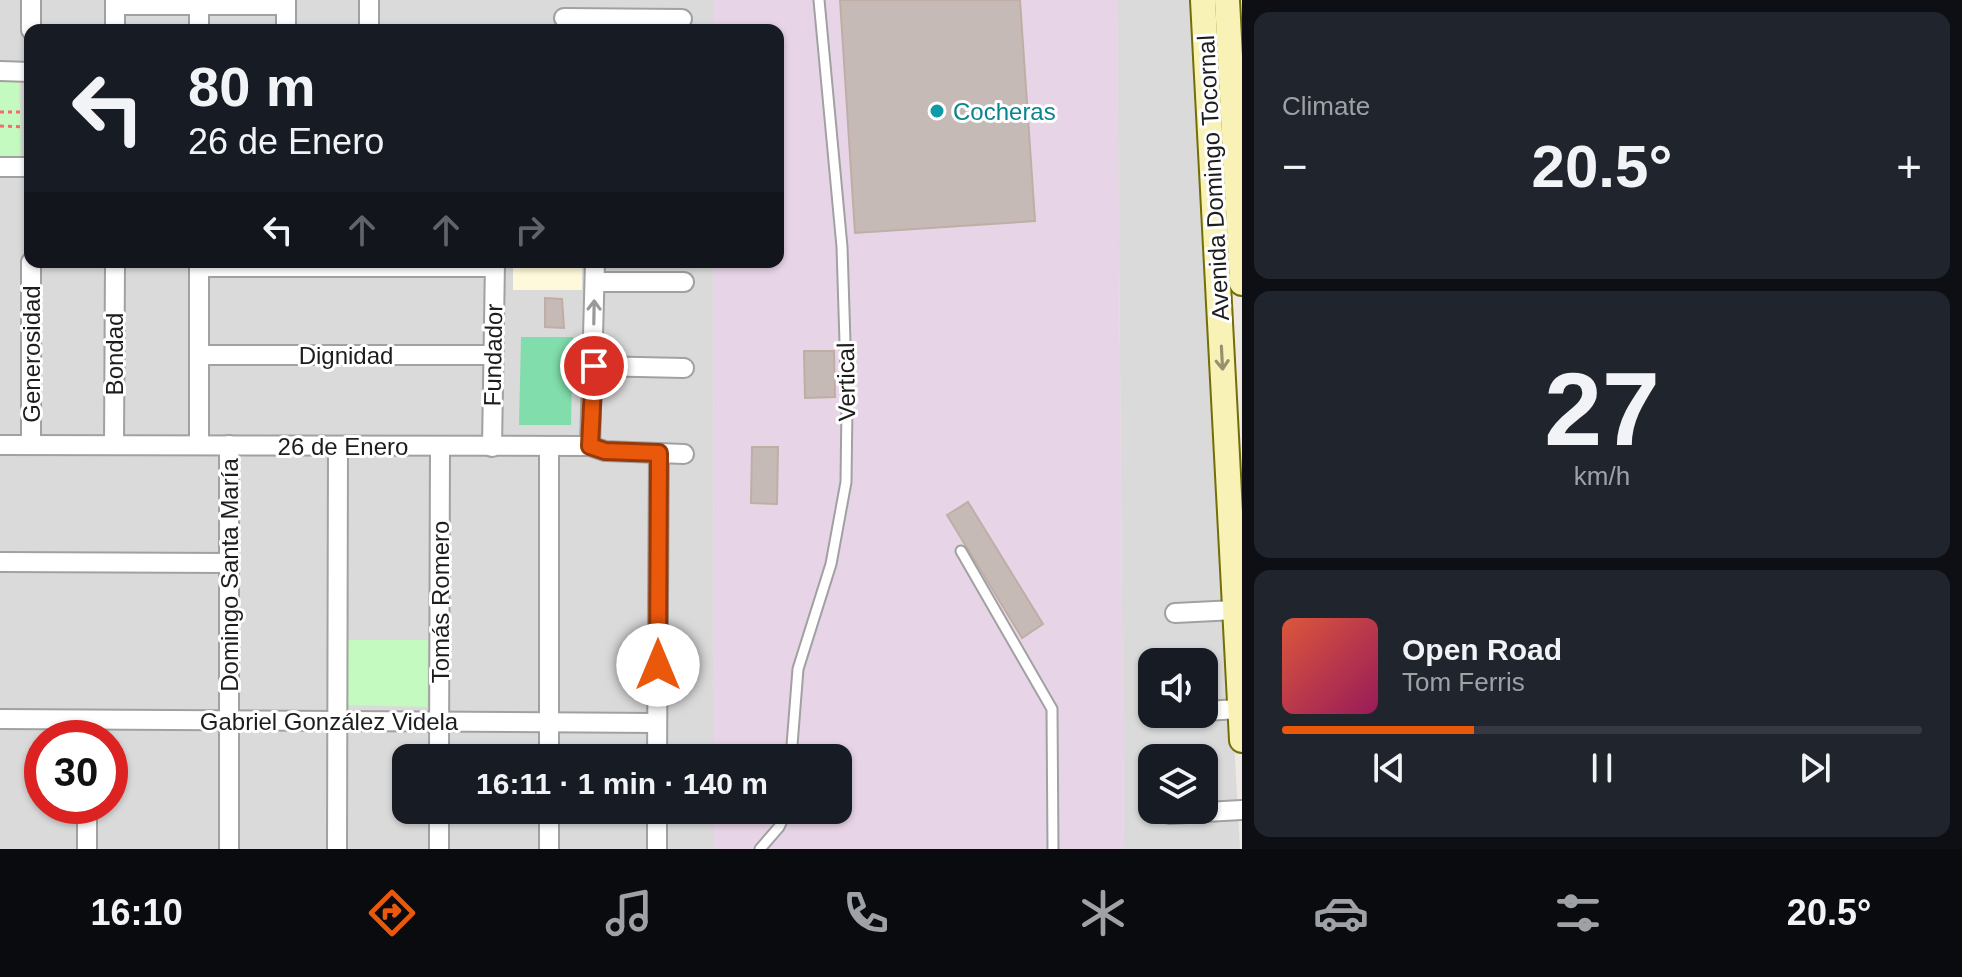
<!DOCTYPE html>
<html lang="en">
<head>
<meta charset="utf-8">
<style>
	:root { --surface:#171b24; --page:#20242c; --text:#f1f3f6; --muted:#9ea1a6; --line:#363941; --accent:#ea580c }
	body { margin:0; font-family:Arial,sans-serif; background:var(--page); color:var(--text); height:100vh; display:flex; flex-direction:column; font-size:30px; white-space:nowrap }
	* { box-sizing:border-box; margin:0 }
	p { font-size:26px; color:var(--muted) }
	.icon { flex:none; width:44px; height:44px; fill:none; stroke:currentColor; stroke-width:2; stroke-linecap:round; stroke-linejoin:round }
	.map { position:relative; flex:1; overflow:hidden }
	.details { display:flex; flex-direction:column; gap:12px; padding:12px; background:#0d0f14; width:720px }
	.details>* { flex:none }
	.guide { position:absolute; left:24px; top:24px; width:760px; height:244px; border-radius:16px; box-shadow:0 2px 6px #0004; background:#171b24; color:var(--text); overflow:hidden }
	.controls { position:absolute; left:1138px; top:648px; display:grid; gap:16px }
	.controls a { display:grid; place-items:center; width:80px; height:80px; border-radius:16px; background:var(--surface); box-shadow:0 2px 6px #0004; font-size:40px }
	.speed { position:absolute; left:24px; top:720px; display:flex; gap:16px; font-size:40px; font-weight:700; text-align:center }
	.speed>* { display:grid; place-content:center; width:104px; height:104px; border-radius:50%; background:var(--surface); box-shadow:0 2px 6px #0004; line-height:1 }
	.speed .limit { border:12px solid #d22; background:#fff; color:#111 }
	.pin { position:absolute; display:grid; place-items:center; width:68px; height:68px; color:#fff; margin:-34px; border:4px solid #fff; border-radius:50%; box-shadow:0 2px 8px #0007 }
	.me { position:absolute; width:88px; margin:-44px; rotate:0deg; stroke-linejoin:round; filter:drop-shadow(0 0 6px #0008) }
	.turn { display:flex; align-items:center; gap:28px; height:168px; padding:0 32px; font-size:36px }
	.turn .icon { width:104px; height:104px; stroke-width:2.5 }
	.turn b { display:block; font-size:56px; line-height:68px }
	.lanes { display:flex; align-items:center; height:76px; padding:0 32px; background:#0003; justify-content:center; gap:40px; direction:ltr }
	.lanes .off { opacity:.35 }
	.big { font-size:60px; font-weight:600; line-height:1.1 }
	.details .tile { flex:1; display:flex; flex-direction:column; justify-content:center; gap:12px; min-width:0; padding:0 28px; border-radius:16px; background:var(--page) }
	.details .dial { align-items:center; gap:0 }
	.dial b { font-size:104px; line-height:1 }
	.song { display:flex; align-items:center; gap:24px }
	.cover { width:96px; height:96px; border-radius:12px; background:linear-gradient(135deg,hsl(10 70% 55%),hsl(330 70% 35%)) }
	.played { height:8px; border-radius:4px; background:linear-gradient(90deg,var(--accent) 30%,var(--line) 30%) }
	.keys { display:flex; justify-content:space-around; direction:ltr }
	.heat { display:flex; justify-content:space-between; align-items:center; font-size:44px; direction:ltr }
	.trip { position:absolute; left:392px; top:744px; width:460px; height:80px; border-radius:16px; background:var(--surface); box-shadow:0 2px 6px #0004; font-weight:600; line-height:80px; text-align:center }
	.tab-bar { display:flex; height:128px; justify-content:space-around; align-items:center; background:#090b0e; color:var(--muted) }
	.tab-bar .icon { width:56px; height:56px }
	.tab-bar .current { color:var(--accent) }
	.tab-bar b { font-size:36px; color:var(--text) }
	main { display:flex; flex:1; min-height:0 }
	.map>svg:first-child { display:block }
</style>
</head>
<body>
<main>
<div class="map">
<svg width="1242" height="849" viewBox="0 0 1242 849">
	<rect width="100%" height="100%" fill="#eee9e3"/>
	<g fill="#dbdada" fill-rule="evenodd">
		<path d="M0,0H713V30H30V262H713L714,758H406V810H714V849H0ZM42,738H110V806H42Z"/>
		<path d="M1117,0H1193L1240,849H1124ZM1152,662H1204V714H1152ZM1152,758H1204V810H1152Z"/>
	</g>
	<polygon fill="#e7d5e7" points="713,0 1117,0 1124,849 714,849 714,810 838,810 838,758 714,758 713,262 778,262 778,30 713,30"/>
	<rect fill="#fff9dc" x="513" y="262" width="69" height="28"/>
	<g fill="#c4f9c0">
		<polygon points="0,79 20,79 21,161 0,162"/>
		<polygon points="345,640 428,640 427,707 345,705"/>
	</g>
	<polygon fill="#81ddab" points="521,337 573,337 571,425 519,425"/>
	<g fill="#c6bab6" stroke="#c0ada6" stroke-width="2">
		<polygon points="840,0 1020,0 1035,221 855,233"/>
		<polygon points="545,298 562,299 564,328 545,327"/>
		<polygon points="804,351 834,351 835,397 805,398"/>
		<polygon points="752,447 778,447 777,504 751,503"/>
		<polygon points="968,502 1043,624 1022,638 947,515"/>
	</g>
	<g fill="none" stroke-linecap="round" stroke-linejoin="round">
		<defs>
			<g id="lane">
				<polyline points="961,551 1052,709 1053,849"/>
				<polyline points="791,758 798,669 831,564 846,482 847,406 842,247 819,0"/>
				<polyline points="760,849 779,827 787,810"/>
			</g>
			<g id="street">
				<polyline points="369,0 369,30"/>
				<polyline points="115,5 286,5"/>
				<polyline points="564,18 682,19"/>
				<polyline points="31,30 31,0"/>
				<polyline points="115,30 115,0"/>
				<polyline points="199,30 199,0"/>
				<polyline points="286,30 286,0"/>
				<polyline points="0,71 30,72"/>
				<polyline points="0,167 30,167"/>
				<polyline points="199,267 494,267"/>
				<polyline points="595,282 684,282"/>
				<polyline points="199,355 493,355"/>
				<polyline points="594,366 684,368"/>
				<polyline points="0,445 590,446 605,451 684,454"/>
				<polyline points="31,445 31,262"/>
				<polyline points="114,445 115,262"/>
				<polyline points="199,445 199,262"/>
				<polyline points="549,446 549,758"/>
				<polyline points="590,446 595,262"/>
				<polyline points="492,447 495,262"/>
				<polyline points="0,562 229,563"/>
				<polyline points="1175,613 1235,610"/>
				<polyline points="1204,711 1240,709"/>
				<polyline points="0,719 657,723"/>
				<polyline points="439,758 440,446"/>
				<polyline points="657,758 659,453"/>
				<polyline points="87,806 87,849"/>
				<polyline points="549,810 549,849"/>
				<polyline points="1169,814 1242,810"/>
				<polyline points="229,849 229,445"/>
				<polyline points="337,849 338,446"/>
				<polyline points="439,849 439,810"/>
				<polyline points="657,849 657,810"/>
			</g>
			<g id="secondary">
				<polyline points="1203,0 1242,740"/>
				<polyline points="1227,0 1242,283"/>
			</g>
		</defs>
		<use href="#lane" stroke="#a1a1a1" stroke-width="13"/>
		<use href="#street" stroke="#a1a1a1" stroke-width="22"/>
		<use href="#secondary" stroke="#736e05" stroke-width="28"/>
		<g stroke="#f96a72" stroke-width="3" stroke-dasharray="4 4" stroke-linecap="butt">
			<polyline points="0,112 30,112"/>
			<polyline points="0,126 30,127"/>
		</g>
		<use href="#lane" stroke="#fff" stroke-width="9"/>
		<use href="#street" stroke="#fff" stroke-width="18"/>
		<use href="#secondary" stroke="#f9f2b6" stroke-width="24"/>
	</g>
	<defs><path id="oneway-shaft" d="M-6 0H5M1.5-3L5.5 0L1.5 3" fill="none" stroke-width="1.6" stroke-linecap="round" stroke-linejoin="round" transform="scale(2)"/></defs>
	<use stroke="#999" href="#oneway-shaft" transform="translate(594 312) rotate(-89)"/>
	<use stroke="#969271" href="#oneway-shaft" transform="translate(1222 358) rotate(87)"/>
	<g fill="none" stroke-linecap="round" stroke-linejoin="round">
		<defs>
			<polyline id="route" points="594,366 590,446 605,451 659,453 658,665"/>
		</defs>
		<use href="#route" stroke="#983908" stroke-width="20"/>
		<use href="#route" stroke="#ea580c" stroke-width="14"/>
	</g>
	<circle fill="#0f9aa8" stroke="#fff" stroke-width="3" cx="937" cy="111" r="8"/>
	<g text-anchor="middle" dominant-baseline="central" stroke-width="6" stroke-linejoin="round" paint-order="stroke">
		<g font-size="24" fill="#0d838f" stroke="#fff" text-anchor="start">
			<text x="953" y="111">Cocheras</text>
		</g>
		<g font-size="24" fill="#1d1d1d" stroke="#fff">
			<text transform="translate(1213 178) rotate(-93)">Avenida Domingo Tocornal</text>
			<text transform="translate(31 354) rotate(-90)">Generosidad</text>
			<text transform="translate(114 354) rotate(-90)">Bondad</text>
			<text x="346" y="355">Dignidad</text>
			<text transform="translate(493 355) rotate(-89)">Fundador</text>
			<text transform="translate(846 382) rotate(-91)">Vertical</text>
			<text x="343" y="446">26 de Enero</text>
			<text transform="translate(229 575) rotate(-90)">Domingo Santa María</text>
			<text transform="translate(440 602) rotate(-90)">Tomás Romero</text>
			<text x="329" y="721">Gabriel González Videla</text>
		</g>
	</g>
</svg>
<div class="controls">
<a><svg class="icon" aria-label="sound" viewBox="0 0 24 24"><path d="M4 9h4l5-4v14l-5-4H4zM17 9q2 3 0 6"/></svg></a>
<a><svg class="icon" aria-label="layers" viewBox="0 0 24 24"><path d="M12 4l9 5-9 5-9-5zM3 14l9 5 9-5"/></svg></a>
</div>
<div class="speed"><div class="limit">30</div></div>
<div class="pin" style="left:594px;top:366px;background:#d93025"><svg class="icon" aria-label="arrive" viewBox="0 0 24 24"><path d="M6 21V4h12l-3 4 3 4H6"/></svg></div>
<svg class="me" style="left:658px;top:665px" viewBox="-20 -20 40 40"><circle r="19" fill="#fff"/><path d="M0-13L10 11 0 6-10 11z" fill="#ea580c"/></svg>
<div class="trip">16:11 · 1 min · 140 m</div>
<div class="guide">
<div class="turn"><svg class="icon" aria-label="left" viewBox="0 0 24 24"><path d="M17 20v-9H6M10 6l-5 5 5 5"/></svg><div><b>80 m</b>26 de Enero</div></div>
<div class="lanes"><svg class="icon" aria-label="left" viewBox="0 0 24 24"><path d="M17 20v-9H6M10 6l-5 5 5 5"/></svg><svg class="icon off" aria-label="ahead" viewBox="0 0 24 24"><path d="M12 20V5M6 11l6-6 6 6"/></svg><svg class="icon off" aria-label="ahead" viewBox="0 0 24 24"><path d="M12 20V5M6 11l6-6 6 6"/></svg><svg class="icon off" aria-label="right" viewBox="0 0 24 24"><path d="M7 20v-9h11M14 6l5 5-5 5"/></svg></div>
</div>
</div>
<section class="details">
<div class="tile"><p>Climate</p>
<div class="heat"><a>−</a><b class="big">20.5°</b><a>+</a></div>
</div>
<div class="tile dial"><b>27</b><p>km/h</p></div>
<div class="tile">
<div class="song"><i class="cover"></i><div><b>Open Road</b><p>Tom Ferris</p></div></div>
<div class="played"></div>
<div class="keys"><svg class="icon" aria-label="previous" viewBox="0 0 24 24"><path d="M18 5L8 12l10 7zM5 5v14"/></svg><svg class="icon" aria-label="pause" viewBox="0 0 24 24"><path d="M8 5v14M16 5v14"/></svg><svg class="icon" aria-label="next" viewBox="0 0 24 24"><path d="M6 5l10 7-10 7zM19 5v14"/></svg></div>
</div>
</section>
</main>
<nav class="tab-bar">
<b>16:10</b>
<svg class="icon current" aria-label="directions" viewBox="0 0 24 24"><path d="M12 3l9 9-9 9-9-9zM9 14v-3h6M13 9l2 2-2 2"/></svg>
<svg class="icon" aria-label="music" viewBox="0 0 24 24"><path d="M9 18V5l10-2v13"/><circle cx="6" cy="18" r="3"/><circle cx="16" cy="16" r="3"/></svg>
<svg class="icon" aria-label="phone" viewBox="0 0 24 24"><path d="M5 4h4l2 5-3 2q2 4 5 5l2-3 5 2v4C11 20 4 13 5 4z"/></svg>
<svg class="icon" aria-label="climate" viewBox="0 0 24 24"><path d="M12 3v18M4 7l16 10M4 17L20 7"/></svg>
<svg class="icon" aria-label="car" viewBox="0 0 24 24"><path d="M5 17H2v-5l4-1 3-4h7l3 4 3 1v5h-3M9 17h6M6 11h13"/><circle cx="7" cy="17" r="2"/><circle cx="17" cy="17" r="2"/></svg>
<svg class="icon" aria-label="filters" viewBox="0 0 24 24"><path d="M4 7h16M4 17h16"/><circle cx="9" cy="7" r="2"/><circle cx="15" cy="17" r="2"/></svg>
<b>20.5°</b>
</nav>
</body>
</html>
